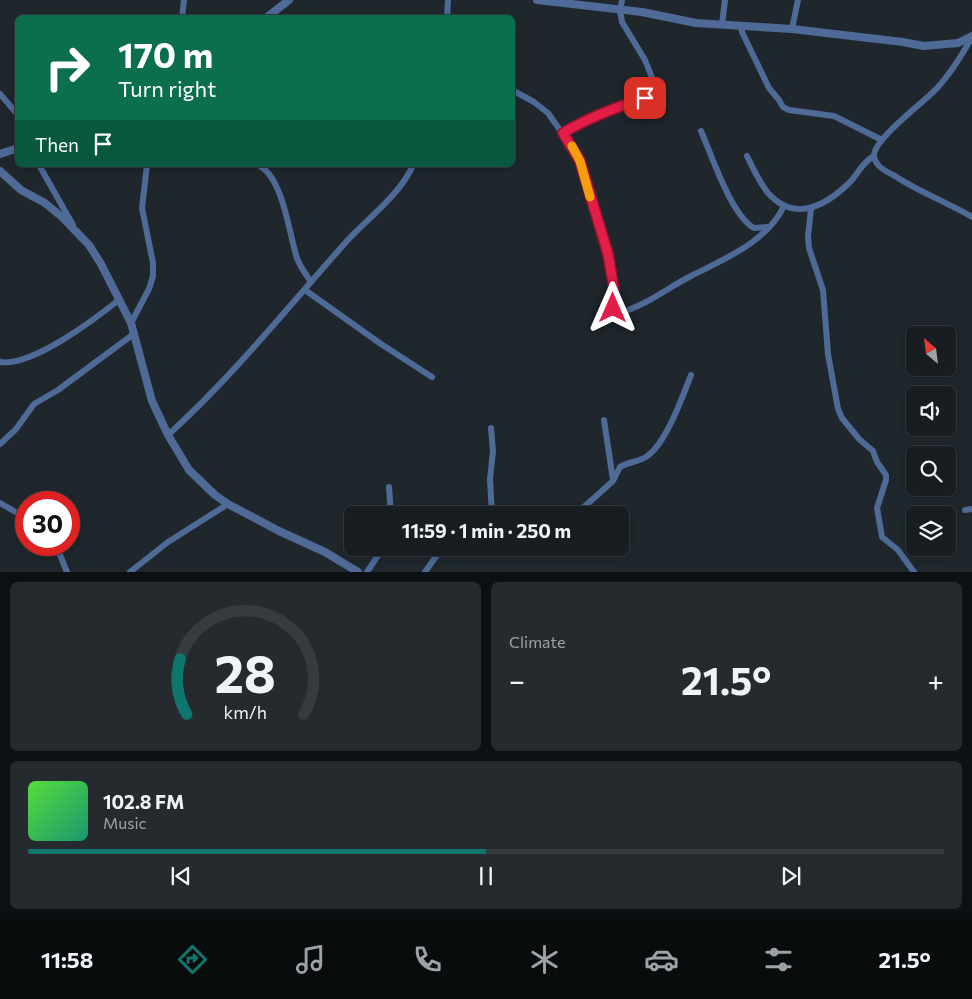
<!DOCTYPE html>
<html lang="en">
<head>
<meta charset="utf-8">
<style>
	:root { --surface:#171d21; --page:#242a2e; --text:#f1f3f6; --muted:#9ea2a5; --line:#363b3f; --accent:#0f766e }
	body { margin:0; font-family:Commissioner,sans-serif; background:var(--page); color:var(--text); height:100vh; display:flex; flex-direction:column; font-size:19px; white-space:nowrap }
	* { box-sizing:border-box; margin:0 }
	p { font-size:16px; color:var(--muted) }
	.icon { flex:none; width:28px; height:28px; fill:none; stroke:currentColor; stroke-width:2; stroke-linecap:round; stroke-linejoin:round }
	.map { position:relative; height:572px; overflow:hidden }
	.sheet { display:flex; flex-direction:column; gap:10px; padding:10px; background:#0d1012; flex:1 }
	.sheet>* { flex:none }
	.top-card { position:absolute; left:15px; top:15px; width:500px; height:152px; border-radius:8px; box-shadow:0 2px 8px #0003,0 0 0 1px var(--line); background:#0b6e4f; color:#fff; overflow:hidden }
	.needle { width:32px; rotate:332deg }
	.controls { position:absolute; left:906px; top:326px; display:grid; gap:10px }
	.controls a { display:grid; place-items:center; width:50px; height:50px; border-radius:8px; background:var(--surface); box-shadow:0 2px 8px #0003,0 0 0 1px var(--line); font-size:25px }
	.speed { position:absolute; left:15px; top:491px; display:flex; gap:10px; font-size:25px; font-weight:700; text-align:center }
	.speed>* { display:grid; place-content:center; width:65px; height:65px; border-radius:50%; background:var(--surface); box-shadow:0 2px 8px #0003,0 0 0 1px var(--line); line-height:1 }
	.speed .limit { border:8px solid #d22; background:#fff; color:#111 }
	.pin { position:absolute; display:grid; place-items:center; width:42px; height:42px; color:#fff; margin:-21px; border-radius:10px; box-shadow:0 2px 8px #0006 }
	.me { position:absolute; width:55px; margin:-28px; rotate:0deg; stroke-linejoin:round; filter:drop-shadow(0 0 4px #0008) }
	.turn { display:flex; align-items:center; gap:18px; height:105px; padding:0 20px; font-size:22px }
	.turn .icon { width:65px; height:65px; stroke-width:2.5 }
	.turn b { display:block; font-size:35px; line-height:42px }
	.then { display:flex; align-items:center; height:48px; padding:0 20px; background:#0003; gap:10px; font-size:19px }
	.big { font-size:38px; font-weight:700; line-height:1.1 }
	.sheet .card { flex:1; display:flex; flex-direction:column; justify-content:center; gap:8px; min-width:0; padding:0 18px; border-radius:8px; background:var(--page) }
	.sheet .dial { align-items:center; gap:0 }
	.dial svg { height:130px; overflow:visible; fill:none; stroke:var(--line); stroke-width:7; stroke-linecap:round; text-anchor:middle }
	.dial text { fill:var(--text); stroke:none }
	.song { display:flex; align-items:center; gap:15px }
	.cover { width:60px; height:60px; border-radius:8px; background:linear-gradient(135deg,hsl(110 70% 55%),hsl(160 70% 35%)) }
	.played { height:5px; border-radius:2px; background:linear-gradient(90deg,var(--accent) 50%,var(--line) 50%) }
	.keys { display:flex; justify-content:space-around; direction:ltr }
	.heat { display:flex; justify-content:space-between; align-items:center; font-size:28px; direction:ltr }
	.sheet .tiles { flex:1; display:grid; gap:10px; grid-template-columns:1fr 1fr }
	.card:last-child { grid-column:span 2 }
	.trip { position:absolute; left:344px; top:506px; width:285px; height:50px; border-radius:8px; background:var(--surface); box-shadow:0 2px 8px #0003,0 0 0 1px var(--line); font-weight:700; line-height:50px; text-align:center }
	.tab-bar { display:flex; height:80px; justify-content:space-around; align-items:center; background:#090c0d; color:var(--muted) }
	.tab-bar .icon { width:35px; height:35px }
	.tab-bar .on { color:var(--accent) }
	.tab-bar b { font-size:22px; color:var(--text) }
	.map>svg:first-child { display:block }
</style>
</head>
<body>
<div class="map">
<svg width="972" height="572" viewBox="0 0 972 572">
	<rect width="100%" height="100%" fill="#1f272c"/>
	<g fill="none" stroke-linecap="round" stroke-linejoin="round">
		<g stroke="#4f6a97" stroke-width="6">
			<polyline points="182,18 184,0"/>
			<polyline points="447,18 448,0"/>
			<polyline points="722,24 725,0"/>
			<polyline points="741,26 742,32 769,88 779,100 783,107 789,110 834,116 882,140"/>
			<polyline points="792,29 798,0"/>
			<path d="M972,37C962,55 952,72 938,87C926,101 873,139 874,156C874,159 877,164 879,166C883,170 889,173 895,176C919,192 947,202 972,217"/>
			<polyline points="512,90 534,102 548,113 579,157 608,254 614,289 613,307 608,319"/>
			<polyline points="0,94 18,115"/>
			<path d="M701,131C712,156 731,215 754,228L767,227"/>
			<polyline points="563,133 579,123 622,105 658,93 645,60 622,22 620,11 622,0"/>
			<path d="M747,156C753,168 759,182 768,193C794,222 824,207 848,184C858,175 861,163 874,156"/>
			<polyline points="39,165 73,225"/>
			<path d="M258,165C283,176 289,234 297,258C300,267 306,274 311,282"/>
			<polyline points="811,209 808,236 809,248 823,290 828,354 838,409 842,418 859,439 873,451 877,462 886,475 886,480 877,508 882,537 898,550 914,572"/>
			<polyline points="305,290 381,344 432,377"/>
			<polyline points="131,323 149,289 153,276 153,263 142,208 147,165"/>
			<path d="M599,323C614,316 629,310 644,303C660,295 675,284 691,276C724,259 767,242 784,206"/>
			<path d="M0,362C32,367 95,319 120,299"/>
			<polyline points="604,420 613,480"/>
			<polyline points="491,428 493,451 490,479 492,515"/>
			<path d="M168,435C233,376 288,307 346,242C367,219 401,194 413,165"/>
			<polyline points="0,444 16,429 34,404 58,390 135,333"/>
			<polyline points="389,487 391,515"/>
			<polyline points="0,503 26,518"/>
			<polyline points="965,510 972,509"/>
			<path d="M575,515L613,481L620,467C628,462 638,462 646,457C666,444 682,398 691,375"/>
			<polyline points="56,545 67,572"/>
			<polyline points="130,572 168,542 228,504"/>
			<polyline points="367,572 383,548"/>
			<polyline points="425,572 442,548"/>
		</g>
		<g stroke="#4f6a97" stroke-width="8">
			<polyline points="537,0 642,12 696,23 792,29 903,42 924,46 958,43 972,36"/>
			<polyline points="266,18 289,0"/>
			<polyline points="0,154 18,148"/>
			<polyline points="0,171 21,190 45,203 62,217 89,245 101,264 131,323 152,401 168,435 189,470 215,495 228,504 279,531 325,552 358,572"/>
		</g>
	</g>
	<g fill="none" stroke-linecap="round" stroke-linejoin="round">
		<defs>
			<path id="route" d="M613,308L614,289L608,254L580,161L563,133C589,117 617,107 645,98"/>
		</defs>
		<use href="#route" stroke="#92132f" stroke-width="12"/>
		<use href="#route" stroke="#e11d48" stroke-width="9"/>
		<polyline stroke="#f59e0b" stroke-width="9" points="572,146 580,161 590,197"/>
	</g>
</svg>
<div class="controls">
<a><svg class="needle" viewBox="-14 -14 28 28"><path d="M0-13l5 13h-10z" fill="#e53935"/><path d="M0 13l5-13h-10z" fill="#9ea2a5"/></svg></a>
<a><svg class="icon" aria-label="sound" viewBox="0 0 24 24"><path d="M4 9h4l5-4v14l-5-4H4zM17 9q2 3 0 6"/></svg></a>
<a><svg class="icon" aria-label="search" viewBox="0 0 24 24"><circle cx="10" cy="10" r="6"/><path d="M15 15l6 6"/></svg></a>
<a><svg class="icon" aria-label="layers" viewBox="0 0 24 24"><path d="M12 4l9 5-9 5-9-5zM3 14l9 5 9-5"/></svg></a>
</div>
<div class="speed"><div class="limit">30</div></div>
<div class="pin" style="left:645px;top:98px;background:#d93025"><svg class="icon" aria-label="arrive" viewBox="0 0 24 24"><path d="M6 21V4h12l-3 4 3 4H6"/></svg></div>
<svg class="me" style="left:613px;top:308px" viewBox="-20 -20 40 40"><path d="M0-17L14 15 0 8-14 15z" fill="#e11d48" stroke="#fff" stroke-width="4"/></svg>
<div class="trip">11:59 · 1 min · 250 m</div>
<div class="top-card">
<div class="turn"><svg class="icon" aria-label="right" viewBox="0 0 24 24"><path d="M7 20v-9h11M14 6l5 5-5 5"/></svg><div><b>170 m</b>Turn right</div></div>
<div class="then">Then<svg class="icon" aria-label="arrive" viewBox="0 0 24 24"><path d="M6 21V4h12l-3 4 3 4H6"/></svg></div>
</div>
</div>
<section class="sheet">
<div class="tiles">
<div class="card dial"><svg viewBox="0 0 100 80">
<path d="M14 69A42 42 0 1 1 86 69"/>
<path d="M14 69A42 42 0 0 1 10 35" stroke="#0f766e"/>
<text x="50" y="56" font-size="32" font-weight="700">28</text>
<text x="50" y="72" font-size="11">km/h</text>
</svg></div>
<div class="card"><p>Climate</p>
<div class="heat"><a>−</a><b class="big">21.5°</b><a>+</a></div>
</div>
<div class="card">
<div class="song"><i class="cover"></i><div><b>102.8 FM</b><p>Music</p></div></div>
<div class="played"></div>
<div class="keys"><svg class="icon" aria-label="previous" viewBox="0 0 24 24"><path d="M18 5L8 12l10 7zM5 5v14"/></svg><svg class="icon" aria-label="pause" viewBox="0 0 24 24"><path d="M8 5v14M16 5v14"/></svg><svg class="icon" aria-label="next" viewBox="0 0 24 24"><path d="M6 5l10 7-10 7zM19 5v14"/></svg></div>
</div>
</div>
</section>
<nav class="tab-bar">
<b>11:58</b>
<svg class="icon on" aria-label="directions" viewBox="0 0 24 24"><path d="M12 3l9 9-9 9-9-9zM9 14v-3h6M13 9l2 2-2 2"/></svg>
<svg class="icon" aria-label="music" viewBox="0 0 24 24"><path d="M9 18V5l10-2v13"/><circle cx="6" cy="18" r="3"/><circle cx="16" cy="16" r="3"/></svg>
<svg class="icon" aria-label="phone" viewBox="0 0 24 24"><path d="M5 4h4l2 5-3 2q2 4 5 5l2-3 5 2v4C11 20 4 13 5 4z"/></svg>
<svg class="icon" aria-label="climate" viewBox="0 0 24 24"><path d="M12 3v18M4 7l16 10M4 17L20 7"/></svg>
<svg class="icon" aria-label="car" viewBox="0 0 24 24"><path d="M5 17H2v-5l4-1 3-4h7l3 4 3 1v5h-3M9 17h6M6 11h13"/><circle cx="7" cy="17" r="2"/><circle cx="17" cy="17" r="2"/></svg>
<svg class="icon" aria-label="filters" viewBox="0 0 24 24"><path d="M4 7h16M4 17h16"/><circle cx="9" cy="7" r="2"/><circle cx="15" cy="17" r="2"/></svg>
<b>21.5°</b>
</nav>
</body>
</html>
